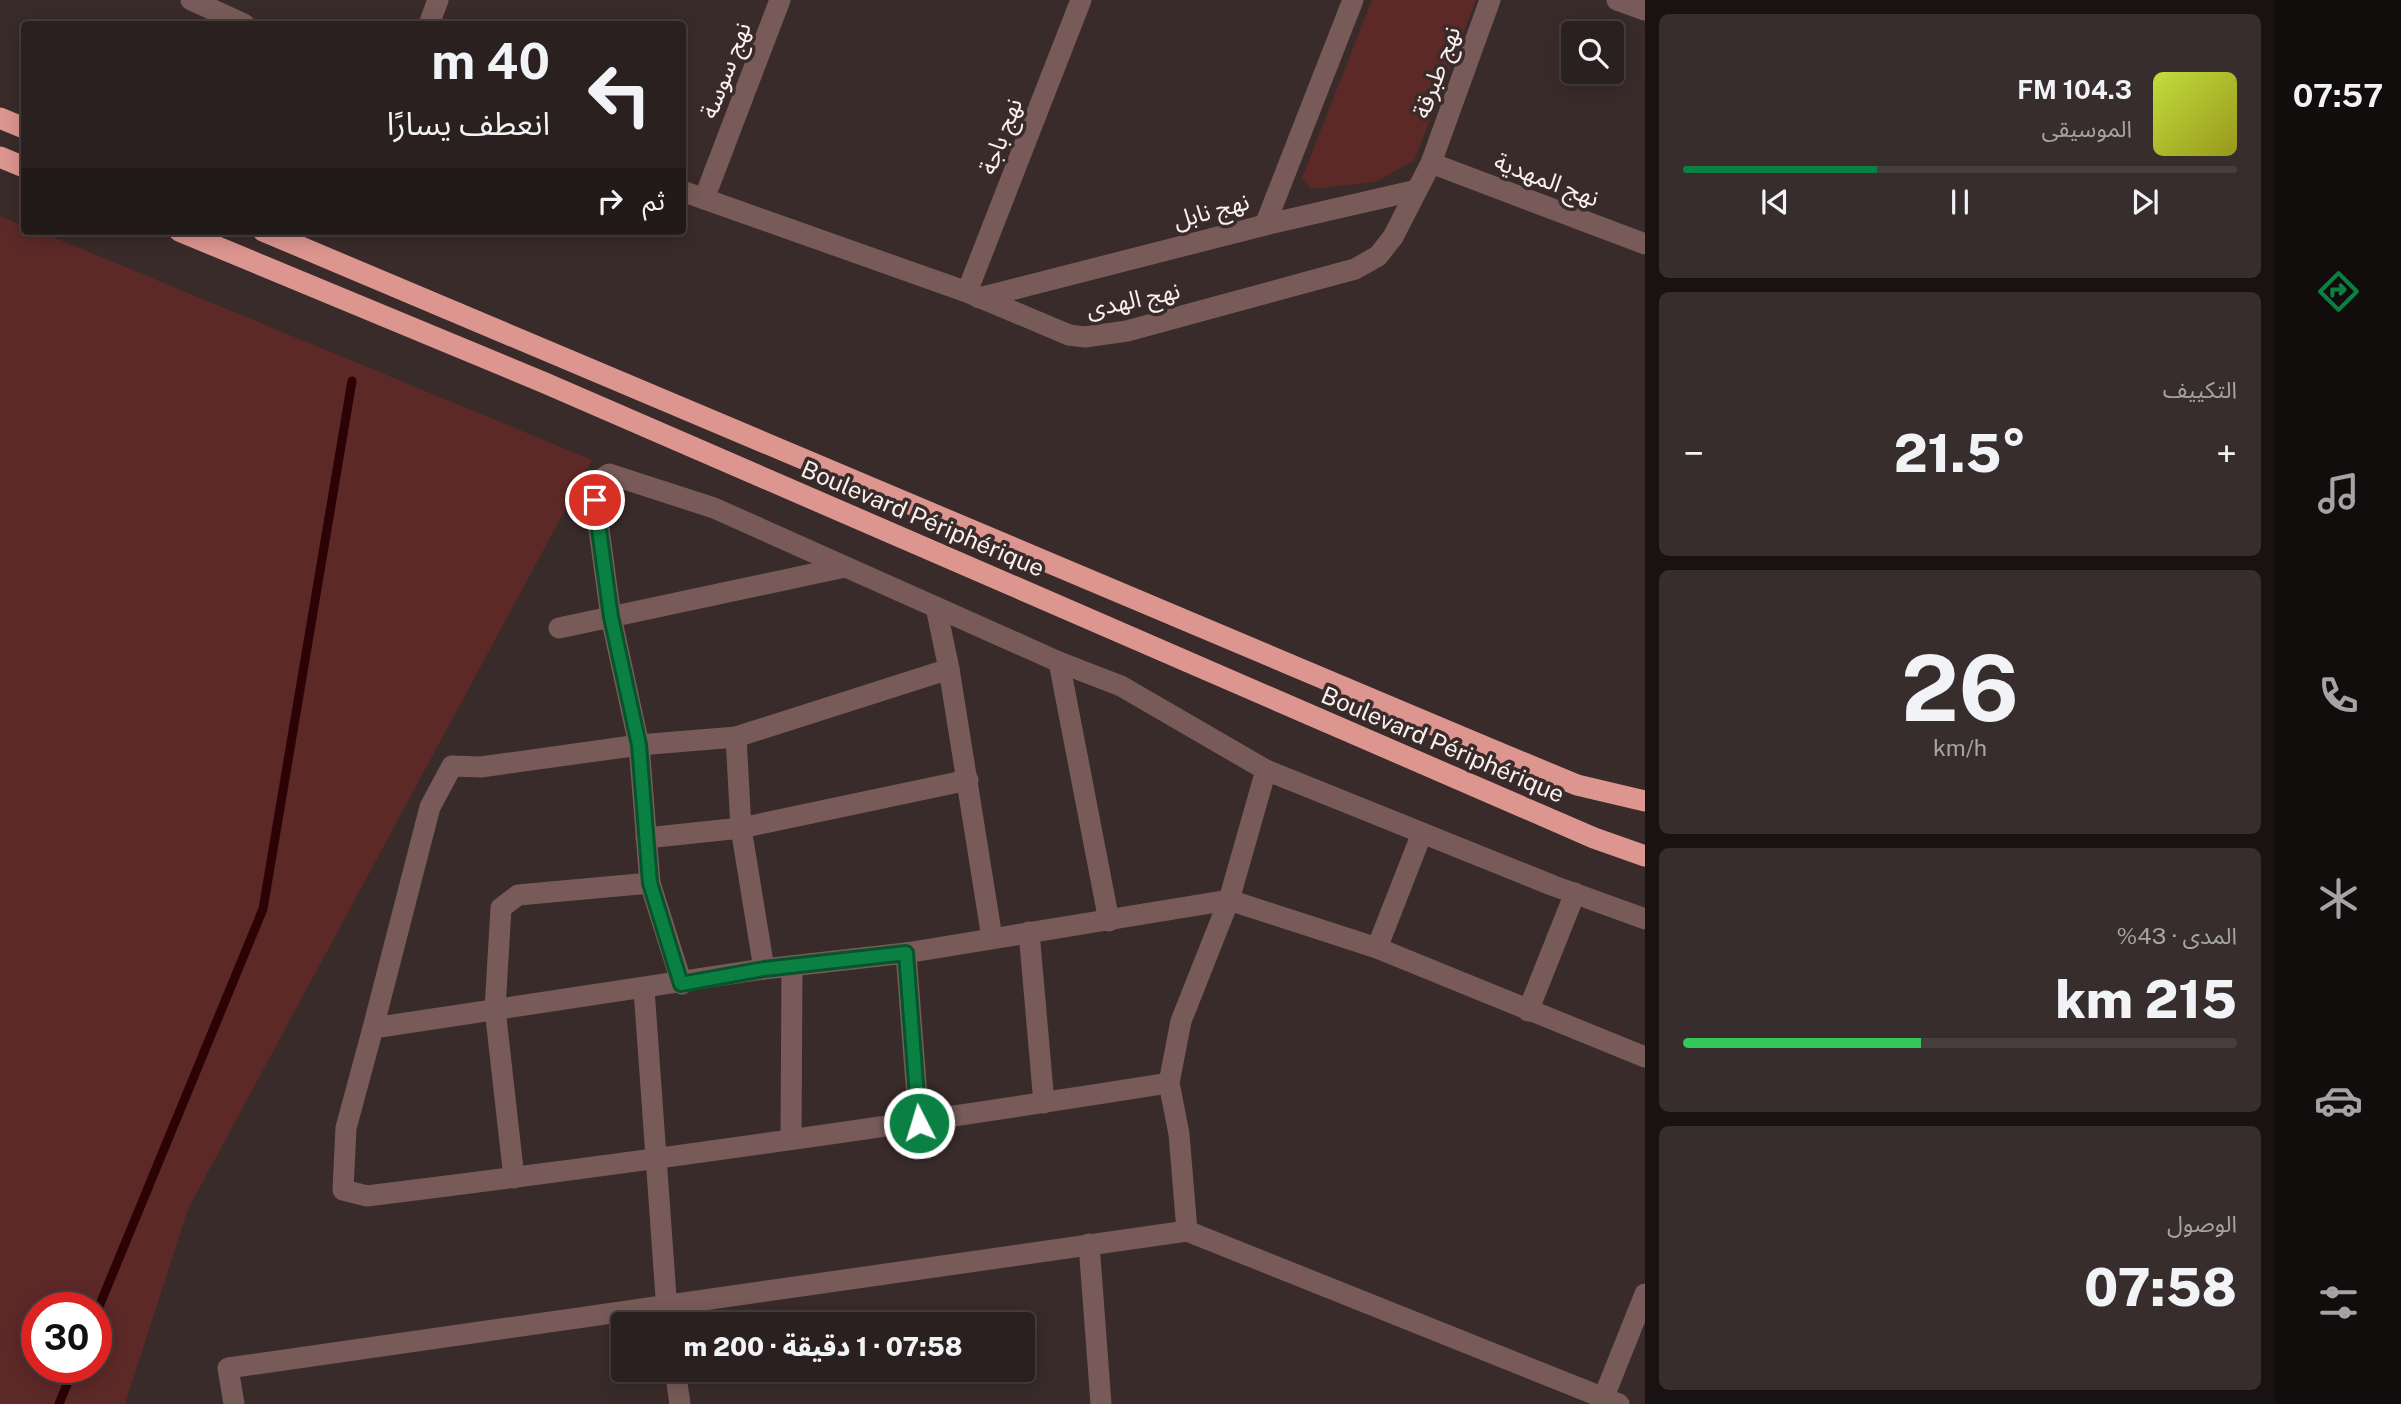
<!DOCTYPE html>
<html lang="ar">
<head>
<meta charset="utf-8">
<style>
	:root { --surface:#2b2020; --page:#372d2d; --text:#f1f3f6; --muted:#a6a3a5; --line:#473e3e; --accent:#0b8043 }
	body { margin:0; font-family:"Public Sans","Noto Sans Arabic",sans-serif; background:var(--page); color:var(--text); direction:rtl; height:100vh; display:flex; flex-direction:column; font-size:26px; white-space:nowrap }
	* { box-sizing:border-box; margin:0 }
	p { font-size:23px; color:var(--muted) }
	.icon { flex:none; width:38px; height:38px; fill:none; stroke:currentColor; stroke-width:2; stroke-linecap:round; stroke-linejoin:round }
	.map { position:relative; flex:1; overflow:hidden; direction:ltr }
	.sheet { display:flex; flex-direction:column; gap:14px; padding:14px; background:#181212; width:630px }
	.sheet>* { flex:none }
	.hud { position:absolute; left:21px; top:21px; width:665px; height:214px; border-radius:7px; box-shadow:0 4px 18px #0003,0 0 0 2px var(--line); direction:rtl; background:#2b2020; color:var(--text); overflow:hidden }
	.fabs { position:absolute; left:1561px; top:21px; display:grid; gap:14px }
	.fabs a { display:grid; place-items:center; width:63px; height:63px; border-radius:7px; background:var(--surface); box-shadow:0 4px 18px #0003,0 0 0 2px var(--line); font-size:35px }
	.speed { position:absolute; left:21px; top:1292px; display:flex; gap:14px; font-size:35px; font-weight:700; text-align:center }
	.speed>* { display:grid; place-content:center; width:91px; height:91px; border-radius:50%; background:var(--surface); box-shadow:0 4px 18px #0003,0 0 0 2px var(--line); line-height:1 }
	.speed .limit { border:10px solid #d22; background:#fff; color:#111 }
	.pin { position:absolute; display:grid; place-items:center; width:60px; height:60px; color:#fff; margin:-30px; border:4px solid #fff; border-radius:50%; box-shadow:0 2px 7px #0007 }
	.me { position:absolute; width:77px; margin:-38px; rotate:355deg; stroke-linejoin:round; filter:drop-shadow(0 0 5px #0008) }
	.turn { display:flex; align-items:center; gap:24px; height:147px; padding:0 21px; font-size:32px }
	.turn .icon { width:91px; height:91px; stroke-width:2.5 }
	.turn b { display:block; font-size:49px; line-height:60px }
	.then { display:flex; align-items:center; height:66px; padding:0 21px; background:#0003; gap:14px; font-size:26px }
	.big { font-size:52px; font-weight:800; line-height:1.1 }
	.sheet .widget { flex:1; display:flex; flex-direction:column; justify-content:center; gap:10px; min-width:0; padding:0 24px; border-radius:10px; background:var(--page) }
	.sheet .dial { align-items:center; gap:0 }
	.dial b { font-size:91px; line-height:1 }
	.song { display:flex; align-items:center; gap:21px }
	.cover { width:84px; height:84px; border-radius:10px; background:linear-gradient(135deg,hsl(70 70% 55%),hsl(60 70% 35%)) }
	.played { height:7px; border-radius:4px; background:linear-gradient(90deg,var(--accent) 35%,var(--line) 35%) }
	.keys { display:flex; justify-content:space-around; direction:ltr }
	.heat { display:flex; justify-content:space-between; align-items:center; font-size:38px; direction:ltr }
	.charge { height:10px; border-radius:5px; background:linear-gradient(90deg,#34c759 43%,var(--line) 0) }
	.trip { position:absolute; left:611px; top:1312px; width:424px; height:70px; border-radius:7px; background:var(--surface); box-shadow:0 4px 18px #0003,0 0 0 2px var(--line); font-weight:800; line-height:70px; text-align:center; direction:rtl }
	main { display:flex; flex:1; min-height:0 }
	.tab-bar { display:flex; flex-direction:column; width:126px; justify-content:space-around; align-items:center; background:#110d0d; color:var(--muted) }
	.tab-bar .icon { width:49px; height:49px }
	.tab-bar .selected { color:var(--accent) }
	.tab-bar b { font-size:32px; color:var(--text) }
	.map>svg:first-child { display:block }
</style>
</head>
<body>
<main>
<nav class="tab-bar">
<b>07:57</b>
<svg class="icon selected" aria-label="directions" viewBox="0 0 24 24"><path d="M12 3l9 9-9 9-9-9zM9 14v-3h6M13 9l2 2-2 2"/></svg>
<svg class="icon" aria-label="music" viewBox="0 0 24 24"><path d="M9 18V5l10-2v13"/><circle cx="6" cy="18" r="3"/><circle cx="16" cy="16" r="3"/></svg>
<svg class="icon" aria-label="phone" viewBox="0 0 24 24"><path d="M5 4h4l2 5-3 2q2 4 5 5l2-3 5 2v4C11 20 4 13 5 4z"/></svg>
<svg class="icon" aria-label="climate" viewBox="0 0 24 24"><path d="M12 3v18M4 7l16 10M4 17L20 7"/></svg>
<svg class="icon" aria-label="car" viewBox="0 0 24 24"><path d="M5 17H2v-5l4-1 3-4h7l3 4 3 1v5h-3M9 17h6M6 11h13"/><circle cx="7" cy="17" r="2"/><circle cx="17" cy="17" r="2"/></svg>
<svg class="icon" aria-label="filters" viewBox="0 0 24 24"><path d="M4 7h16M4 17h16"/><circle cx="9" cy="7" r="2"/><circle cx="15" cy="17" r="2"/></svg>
</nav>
<section class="sheet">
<div class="widget">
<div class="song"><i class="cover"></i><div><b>104.3 FM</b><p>الموسيقى</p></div></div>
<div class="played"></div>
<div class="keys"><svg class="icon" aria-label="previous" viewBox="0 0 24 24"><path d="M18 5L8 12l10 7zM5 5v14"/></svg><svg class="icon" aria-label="pause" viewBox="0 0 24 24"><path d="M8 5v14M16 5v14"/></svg><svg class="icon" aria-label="next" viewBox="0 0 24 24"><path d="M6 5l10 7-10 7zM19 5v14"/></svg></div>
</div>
<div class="widget"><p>التكييف</p>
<div class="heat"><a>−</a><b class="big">21.5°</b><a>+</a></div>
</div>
<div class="widget dial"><b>26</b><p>km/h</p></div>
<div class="widget"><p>المدى · 43%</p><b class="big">215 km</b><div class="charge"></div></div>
<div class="widget"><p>الوصول</p><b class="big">07:58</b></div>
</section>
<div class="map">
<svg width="1645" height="1404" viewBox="0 0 1645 1404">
	<rect width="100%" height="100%" fill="#392b2a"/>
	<g fill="#5c2927" fill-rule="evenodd">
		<polygon points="1372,0 1476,0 1414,161 1375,182 1311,189 1302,178"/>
		<path d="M0,216L24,226V231H38L592,460L188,1209L125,1404H0ZM37,1307H96V1367H37Z"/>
	</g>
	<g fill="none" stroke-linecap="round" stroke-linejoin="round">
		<g stroke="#2c0204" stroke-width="9">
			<polyline points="96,1314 263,909 352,381"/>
			<polyline points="59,1404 74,1367"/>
		</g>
		<g stroke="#785b58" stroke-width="21">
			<polyline points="191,0 244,24"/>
			<polyline points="1617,0 1645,10"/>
			<polyline points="429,24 438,0"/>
			<polyline points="1431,163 1645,244"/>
			<polyline points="682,191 967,292 1069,335 1085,337 1127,331 1355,269 1378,256 1393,237 1431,163 1490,0"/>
			<polyline points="704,199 780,0"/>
			<polyline points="1265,225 1417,190"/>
			<polyline points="967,292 1081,0"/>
			<polyline points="979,298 1265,225 1353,0"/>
			<polyline points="936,607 949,669 992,938"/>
			<polyline points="559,628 845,567"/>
			<polyline points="1059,662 1109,921"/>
			<polyline points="736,737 741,828 764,969"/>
			<polyline points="646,838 741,828 968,780"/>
			<polyline points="1029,932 1044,1103"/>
			<polyline points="1377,948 1422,833"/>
			<polyline points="906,953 919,1123"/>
			<polyline points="682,984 650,883 639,745 611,617 595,500 598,481 609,474 714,508 1059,662 1121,686 1266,770 1554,886 1645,919"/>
			<polyline points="644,989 668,1325"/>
			<polyline points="1528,1011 1575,893"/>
			<polyline points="373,1028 430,807 452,766 481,767 639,745 736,737 949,669"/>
			<path d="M1169,1083C902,1125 635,1163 367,1196L343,1190L346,1128L373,1028L764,969L906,953L1229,900L1377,948L1645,1057"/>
			<polyline points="791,1139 792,967"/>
			<polyline points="514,1178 495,1009 501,908 518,895 650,883"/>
			<polyline points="1187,1231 1179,1134 1169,1083 1181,1021 1229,900 1266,770"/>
			<polyline points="1089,1244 1101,1404"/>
			<polyline points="675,1370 680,1404"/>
			<polyline points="234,1404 228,1368 1187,1231 1619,1404"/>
			<polyline points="1601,1404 1645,1294"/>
		</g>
		<g stroke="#dd9590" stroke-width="21">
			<polyline points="0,118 24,128"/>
			<polyline points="0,157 24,167"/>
			<polyline points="179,231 545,383 1594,838 1645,856"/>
			<polyline points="263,231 1464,738 1577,785 1645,801"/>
		</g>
	</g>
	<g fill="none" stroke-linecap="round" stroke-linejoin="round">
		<defs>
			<polyline id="route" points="595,500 611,617 639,745 650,883 681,984 764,969 906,953 919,1123"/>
		</defs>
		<use href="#route" stroke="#07532c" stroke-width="18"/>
		<use href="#route" stroke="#0b8043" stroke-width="12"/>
	</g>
	<g text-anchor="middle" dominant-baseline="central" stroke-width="7" stroke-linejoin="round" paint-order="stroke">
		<g font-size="24" fill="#faf0ef" stroke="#392b2a">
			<text transform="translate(725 70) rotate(-69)">نهج سوسة</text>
			<text transform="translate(1436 72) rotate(-70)">نهج طبرقة</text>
			<text transform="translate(1000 136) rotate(-69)">نهج باجة</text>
			<text transform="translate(1547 179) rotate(21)">نهج المهدية</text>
			<text transform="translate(1211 210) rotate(-15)">نهج نابل</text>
			<text transform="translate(1133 299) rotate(-12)">نهج الهدى</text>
			<text transform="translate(923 518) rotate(23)">Boulevard Périphérique</text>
			<text transform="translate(1443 744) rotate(23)">Boulevard Périphérique</text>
		</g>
	</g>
</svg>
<div class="fabs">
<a><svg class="icon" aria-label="search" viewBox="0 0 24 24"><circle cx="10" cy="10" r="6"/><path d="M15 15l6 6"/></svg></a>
</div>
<div class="speed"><div class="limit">30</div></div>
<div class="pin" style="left:595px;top:500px;background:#d93025"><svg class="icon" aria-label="arrive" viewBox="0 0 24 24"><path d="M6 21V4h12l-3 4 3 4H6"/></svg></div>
<svg class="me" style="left:919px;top:1123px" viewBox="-20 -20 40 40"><circle r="17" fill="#0b8043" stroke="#fff" stroke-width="3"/><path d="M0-11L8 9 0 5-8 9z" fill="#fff"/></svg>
<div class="trip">07:58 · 1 دقيقة · 200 m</div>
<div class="hud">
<div class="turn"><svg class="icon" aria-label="left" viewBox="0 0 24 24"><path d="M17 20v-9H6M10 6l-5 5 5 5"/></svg><div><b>40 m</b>انعطف يسارًا</div></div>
<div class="then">ثم<svg class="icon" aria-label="right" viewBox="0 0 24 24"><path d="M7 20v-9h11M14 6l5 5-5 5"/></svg></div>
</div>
</div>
</main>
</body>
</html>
